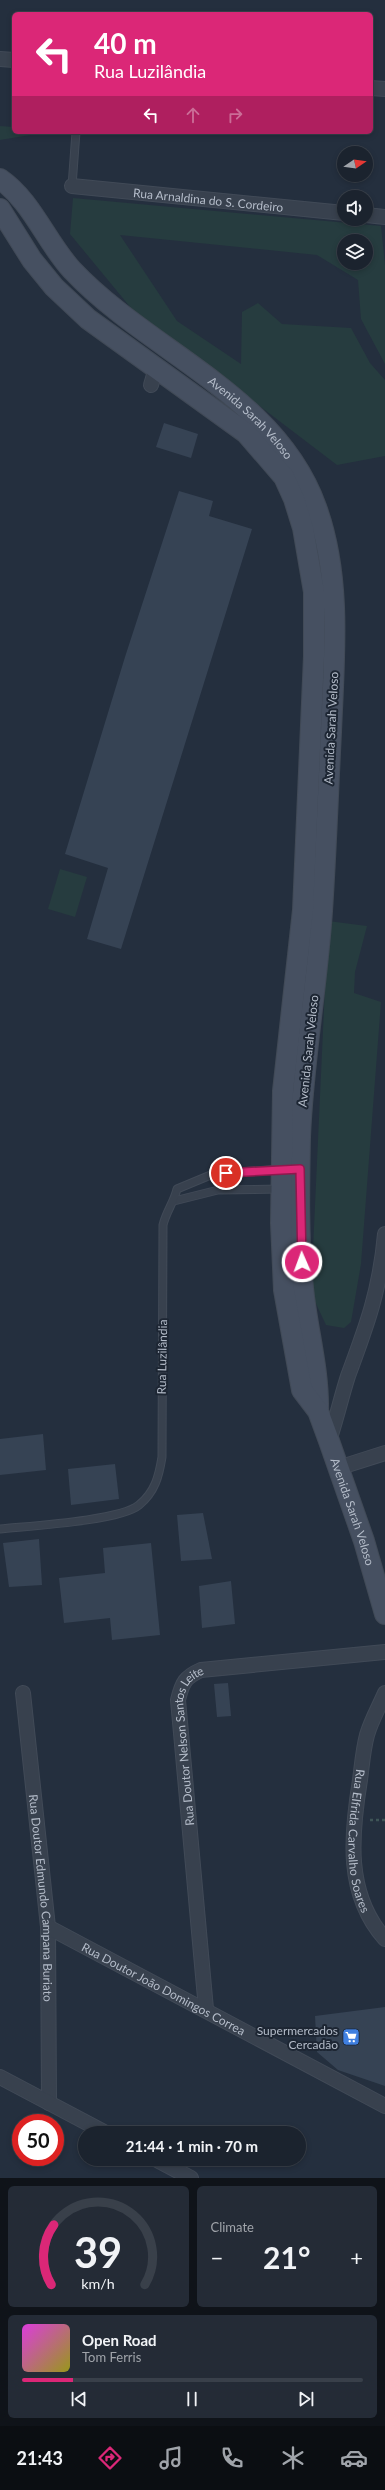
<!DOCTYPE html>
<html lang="en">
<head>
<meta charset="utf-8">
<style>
	:root { --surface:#1b232e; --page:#242b36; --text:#f1f3f6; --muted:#a0a4aa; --line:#39404a; --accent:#db2777 }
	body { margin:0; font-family:Lato,sans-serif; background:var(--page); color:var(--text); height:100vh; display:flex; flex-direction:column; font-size:15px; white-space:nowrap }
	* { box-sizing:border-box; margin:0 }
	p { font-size:13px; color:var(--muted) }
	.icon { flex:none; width:22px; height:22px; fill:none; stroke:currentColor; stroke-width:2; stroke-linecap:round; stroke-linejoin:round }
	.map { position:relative; height:2178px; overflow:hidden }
	.drawer { display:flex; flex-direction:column; gap:8px; padding:8px; background:#0f1319; flex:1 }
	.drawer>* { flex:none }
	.hud { position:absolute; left:12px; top:12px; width:361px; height:122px; border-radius:6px; box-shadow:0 2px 6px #0003,0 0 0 1px var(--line); background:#db2777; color:#fff; overflow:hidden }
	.needle { width:26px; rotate:77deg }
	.buttons { position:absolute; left:337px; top:146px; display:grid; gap:8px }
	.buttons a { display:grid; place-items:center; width:36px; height:36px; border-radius:50%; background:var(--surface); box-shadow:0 2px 6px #0003,0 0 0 1px var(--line); font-size:20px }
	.speed { position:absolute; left:12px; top:2114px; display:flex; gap:8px; font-size:20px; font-weight:700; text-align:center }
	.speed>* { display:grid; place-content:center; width:52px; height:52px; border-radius:50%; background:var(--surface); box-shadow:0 2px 6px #0003,0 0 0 1px var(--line); line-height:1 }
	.speed .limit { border:6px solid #d22; background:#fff; color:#111 }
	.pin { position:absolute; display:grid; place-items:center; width:34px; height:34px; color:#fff; margin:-17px; border:2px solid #fff; border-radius:50%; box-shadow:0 1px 4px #0007 }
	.me { position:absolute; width:44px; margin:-22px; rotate:358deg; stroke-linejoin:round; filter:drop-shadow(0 0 3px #0008) }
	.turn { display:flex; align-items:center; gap:14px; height:84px; padding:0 16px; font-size:18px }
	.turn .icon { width:52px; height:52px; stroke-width:2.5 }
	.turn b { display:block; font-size:28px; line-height:34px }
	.lanes { display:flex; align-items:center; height:38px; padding:0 16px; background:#0003; justify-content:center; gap:20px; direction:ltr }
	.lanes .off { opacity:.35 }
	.big { font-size:30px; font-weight:700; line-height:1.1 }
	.drawer .tile { flex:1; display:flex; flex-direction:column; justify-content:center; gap:6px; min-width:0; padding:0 14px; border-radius:6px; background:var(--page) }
	.drawer .dial { align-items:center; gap:0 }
	.dial svg { height:104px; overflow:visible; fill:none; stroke:var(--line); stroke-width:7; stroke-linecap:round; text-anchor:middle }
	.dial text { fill:var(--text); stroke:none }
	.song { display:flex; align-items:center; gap:12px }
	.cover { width:48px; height:48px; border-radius:6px; background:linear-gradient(135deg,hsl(300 70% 55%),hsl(60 70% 35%)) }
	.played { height:4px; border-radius:2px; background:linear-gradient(90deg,var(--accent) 15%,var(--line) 15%) }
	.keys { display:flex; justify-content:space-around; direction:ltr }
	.heat { display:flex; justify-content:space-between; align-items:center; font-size:22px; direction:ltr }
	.drawer .tiles { flex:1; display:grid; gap:8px; grid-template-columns:1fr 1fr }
	.tile:last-child { grid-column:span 2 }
	.trip { position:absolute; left:78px; top:2126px; width:228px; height:40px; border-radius:20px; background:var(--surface); box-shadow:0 2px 6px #0003,0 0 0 1px var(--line); font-weight:700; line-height:40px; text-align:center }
	.tab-bar { display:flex; height:64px; justify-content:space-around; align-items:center; background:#0b0e12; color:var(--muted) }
	.tab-bar .icon { width:28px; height:28px }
	.tab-bar .active { color:var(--accent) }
	.tab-bar b { font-size:18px; color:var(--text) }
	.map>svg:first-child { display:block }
</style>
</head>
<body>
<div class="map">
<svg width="385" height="2178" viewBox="0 0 385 2178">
	<rect width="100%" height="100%" fill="#242f3e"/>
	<g fill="#263c3f" fill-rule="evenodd">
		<polygon points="0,126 14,127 14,132 49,132 0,140"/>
		<path d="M73,198L381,226L385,265V364L361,319L358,280L317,255L120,235L177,321L241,364L242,312L258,303L282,324L351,328L370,363L385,380V456L337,465L131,308L70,234ZM344,241H366V263H344Z"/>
		<polygon points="60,869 87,877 75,917 48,909"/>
		<polygon points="328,921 367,926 355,972 354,993 381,1002 361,1264 351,1322 344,1328 326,1325 311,1293"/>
	</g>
	<g fill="#364354">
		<polygon points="164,423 198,434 191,458 156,447"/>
		<polygon points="179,491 213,501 209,516 252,529 121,949 87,939 108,868 65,854 125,657"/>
		<polygon points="43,1434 46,1470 0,1475 0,1439"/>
		<polygon points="115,1464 119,1499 71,1505 68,1469"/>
		<polygon points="203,1513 212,1559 181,1561 177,1515"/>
		<polygon points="39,1539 42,1585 9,1587 3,1543"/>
		<polygon points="151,1543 160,1635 112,1640 110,1618 64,1623 59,1578 105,1573 103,1548"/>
		<polygon points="231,1581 235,1624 202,1628 199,1586"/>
		<polygon points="228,1683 231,1716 217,1717 214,1684"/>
		<polygon points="385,2007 385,2086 338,2070 317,2052 315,2016"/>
	</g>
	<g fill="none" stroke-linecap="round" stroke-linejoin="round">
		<defs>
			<g id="service">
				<polyline points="72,186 76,132"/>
				<polyline points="174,1201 218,1190 280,1189"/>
				<path d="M0,1529C28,1526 120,1521 139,1505C155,1492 159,1476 162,1457L163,1225C166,1212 174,1202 177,1189L213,1174L281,1169"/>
			</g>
			<g id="minor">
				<polyline points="0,59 14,60"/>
				<polyline points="371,88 385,89"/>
				<path id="s1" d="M72,186L344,213"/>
				<polyline points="366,215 385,217"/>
				<polyline points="151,385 156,368"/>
				<path d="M329,1441C336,1420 341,1398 348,1376C367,1325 380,1290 385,1234"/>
				<polyline points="338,1468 385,1453"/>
				<path id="s2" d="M23,1693L48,1927L49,2103"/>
				<path id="s3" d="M385,1693C379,1707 371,1721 367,1735C363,1750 362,1765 360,1780C351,1835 345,1894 385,1939"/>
				<path id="s4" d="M48,1927L385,2106"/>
				<path id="s5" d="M206,2009L178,1700C182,1683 185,1677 201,1670L385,1652"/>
				<polyline points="0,2077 106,2133"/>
				<polyline points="155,2159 191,2178"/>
			</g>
			<g id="secondary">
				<path id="s6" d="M0,179C32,201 46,242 72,270C149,352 276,395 316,507C342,578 334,657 331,732C328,791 326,851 322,911C317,986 303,1061 300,1137C299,1186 298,1239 303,1288C307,1329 319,1369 318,1411"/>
				<path id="s7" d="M0,209L32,260L54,287L88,319L246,433L284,477L294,499L303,528L314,592V656L303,910L283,1091L281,1223L284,1290L302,1390L318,1411L329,1441L364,1541L385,1614"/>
			</g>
		</defs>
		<use href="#service" stroke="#414a57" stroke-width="9"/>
		<use href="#minor" stroke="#414a57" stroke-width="16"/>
		<use href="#secondary" stroke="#414a57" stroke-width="22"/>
		<polyline stroke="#3f5557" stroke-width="2.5" stroke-dasharray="3 3" stroke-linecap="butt" points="370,1820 385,1820"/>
		<use href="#service" stroke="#38414e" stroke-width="7"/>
		<use href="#minor" stroke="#38414e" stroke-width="14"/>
		<use href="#secondary" stroke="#465061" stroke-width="20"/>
	</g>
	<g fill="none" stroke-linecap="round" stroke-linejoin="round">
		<defs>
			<polyline id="route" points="226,1173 300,1169 302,1262"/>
		</defs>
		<use href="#route" stroke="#8e194d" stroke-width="10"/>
		<use href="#route" stroke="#db2777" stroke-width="7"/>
	</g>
	<defs>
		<symbol id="supermarket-square" viewBox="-11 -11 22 22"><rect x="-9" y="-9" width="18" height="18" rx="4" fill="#3f7fe0" stroke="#1d2633"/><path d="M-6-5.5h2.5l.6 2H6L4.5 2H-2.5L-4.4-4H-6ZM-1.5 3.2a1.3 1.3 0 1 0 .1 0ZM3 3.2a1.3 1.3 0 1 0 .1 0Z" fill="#fff"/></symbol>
	</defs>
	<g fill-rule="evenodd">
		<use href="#supermarket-square" x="341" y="2027" width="20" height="20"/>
	</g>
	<g text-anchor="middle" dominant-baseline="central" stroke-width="4" stroke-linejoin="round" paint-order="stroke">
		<g font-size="12" fill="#b4bcc9" stroke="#1d2633">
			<text stroke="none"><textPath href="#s1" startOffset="137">Rua Arnaldina do S. Cordeiro</textPath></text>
			<text stroke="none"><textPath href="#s6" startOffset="349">Avenida Sarah Veloso</textPath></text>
			<text transform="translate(331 728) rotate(-87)">Avenida Sarah Veloso</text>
			<text transform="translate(308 1051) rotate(-84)">Avenida Sarah Veloso</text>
			<text transform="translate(162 1357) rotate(-89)">Rua Luzilândia</text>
			<text stroke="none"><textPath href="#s7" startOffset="1448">Avenida Sarah Veloso</textPath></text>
			<text stroke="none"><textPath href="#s5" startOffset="268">Rua Doutor Nelson Santos Leite</textPath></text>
			<text stroke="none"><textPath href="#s3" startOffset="153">Rua Elfrida Carvalho Soares</textPath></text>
			<text stroke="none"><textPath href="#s2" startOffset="206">Rua Doutor Edmundo Campana Buriato</textPath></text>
			<text stroke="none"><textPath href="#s4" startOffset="131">Rua Doutor João Domingos Correa</textPath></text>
		</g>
		<g font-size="12" fill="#b4bcc9" stroke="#1d2633" text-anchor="end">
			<text x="338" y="2030">Supermercados<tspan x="338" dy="14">Cercadão</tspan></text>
		</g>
	</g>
</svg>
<div class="buttons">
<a><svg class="needle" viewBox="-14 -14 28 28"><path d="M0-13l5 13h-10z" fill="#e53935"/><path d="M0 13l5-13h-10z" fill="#a0a4aa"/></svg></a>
<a><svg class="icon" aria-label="sound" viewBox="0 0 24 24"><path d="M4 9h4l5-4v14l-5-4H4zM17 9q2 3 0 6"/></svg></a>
<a><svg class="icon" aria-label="layers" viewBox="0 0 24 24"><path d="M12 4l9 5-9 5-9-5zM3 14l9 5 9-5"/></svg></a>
</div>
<div class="speed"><div class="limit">50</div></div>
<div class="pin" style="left:226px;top:1173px;background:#d93025"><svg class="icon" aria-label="arrive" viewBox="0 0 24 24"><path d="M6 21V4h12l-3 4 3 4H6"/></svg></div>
<svg class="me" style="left:302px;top:1262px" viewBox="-20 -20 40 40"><circle r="17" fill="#db2777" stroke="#fff" stroke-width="3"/><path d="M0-11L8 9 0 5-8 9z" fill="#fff"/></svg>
<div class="trip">21:44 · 1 min · 70 m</div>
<div class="hud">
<div class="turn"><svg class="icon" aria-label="left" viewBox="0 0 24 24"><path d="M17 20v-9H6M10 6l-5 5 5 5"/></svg><div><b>40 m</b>Rua Luzilândia</div></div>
<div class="lanes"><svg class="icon" aria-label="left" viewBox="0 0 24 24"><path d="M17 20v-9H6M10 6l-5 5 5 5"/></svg><svg class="icon off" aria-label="ahead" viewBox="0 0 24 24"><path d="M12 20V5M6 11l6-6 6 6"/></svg><svg class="icon off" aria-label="right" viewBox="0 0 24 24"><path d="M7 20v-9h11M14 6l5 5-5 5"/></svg></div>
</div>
</div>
<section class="drawer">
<div class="tiles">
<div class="tile dial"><svg viewBox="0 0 100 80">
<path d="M14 69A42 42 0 1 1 86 69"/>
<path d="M14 69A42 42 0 0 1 16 23" stroke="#db2777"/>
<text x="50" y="56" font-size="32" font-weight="700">39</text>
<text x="50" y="72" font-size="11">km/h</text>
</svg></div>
<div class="tile"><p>Climate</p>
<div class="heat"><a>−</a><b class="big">21°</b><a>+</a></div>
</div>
<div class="tile">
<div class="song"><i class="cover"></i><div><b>Open Road</b><p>Tom Ferris</p></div></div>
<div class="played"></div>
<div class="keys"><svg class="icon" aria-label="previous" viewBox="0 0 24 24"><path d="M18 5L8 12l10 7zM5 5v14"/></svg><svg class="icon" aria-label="pause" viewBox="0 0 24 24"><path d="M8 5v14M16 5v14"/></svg><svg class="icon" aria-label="next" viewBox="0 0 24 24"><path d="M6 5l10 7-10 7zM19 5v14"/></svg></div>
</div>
</div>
</section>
<nav class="tab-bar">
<b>21:43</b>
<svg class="icon active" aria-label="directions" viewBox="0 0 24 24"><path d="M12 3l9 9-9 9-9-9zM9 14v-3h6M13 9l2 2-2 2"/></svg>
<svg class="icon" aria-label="music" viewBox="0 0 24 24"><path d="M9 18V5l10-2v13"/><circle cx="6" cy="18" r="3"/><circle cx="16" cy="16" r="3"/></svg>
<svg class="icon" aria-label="phone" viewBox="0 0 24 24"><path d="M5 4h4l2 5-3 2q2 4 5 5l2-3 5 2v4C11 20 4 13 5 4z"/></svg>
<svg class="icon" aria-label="climate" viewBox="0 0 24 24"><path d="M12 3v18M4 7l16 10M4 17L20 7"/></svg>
<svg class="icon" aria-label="car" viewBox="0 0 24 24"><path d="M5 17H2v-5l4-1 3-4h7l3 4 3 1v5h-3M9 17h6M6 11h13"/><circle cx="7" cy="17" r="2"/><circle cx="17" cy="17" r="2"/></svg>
</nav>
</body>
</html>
